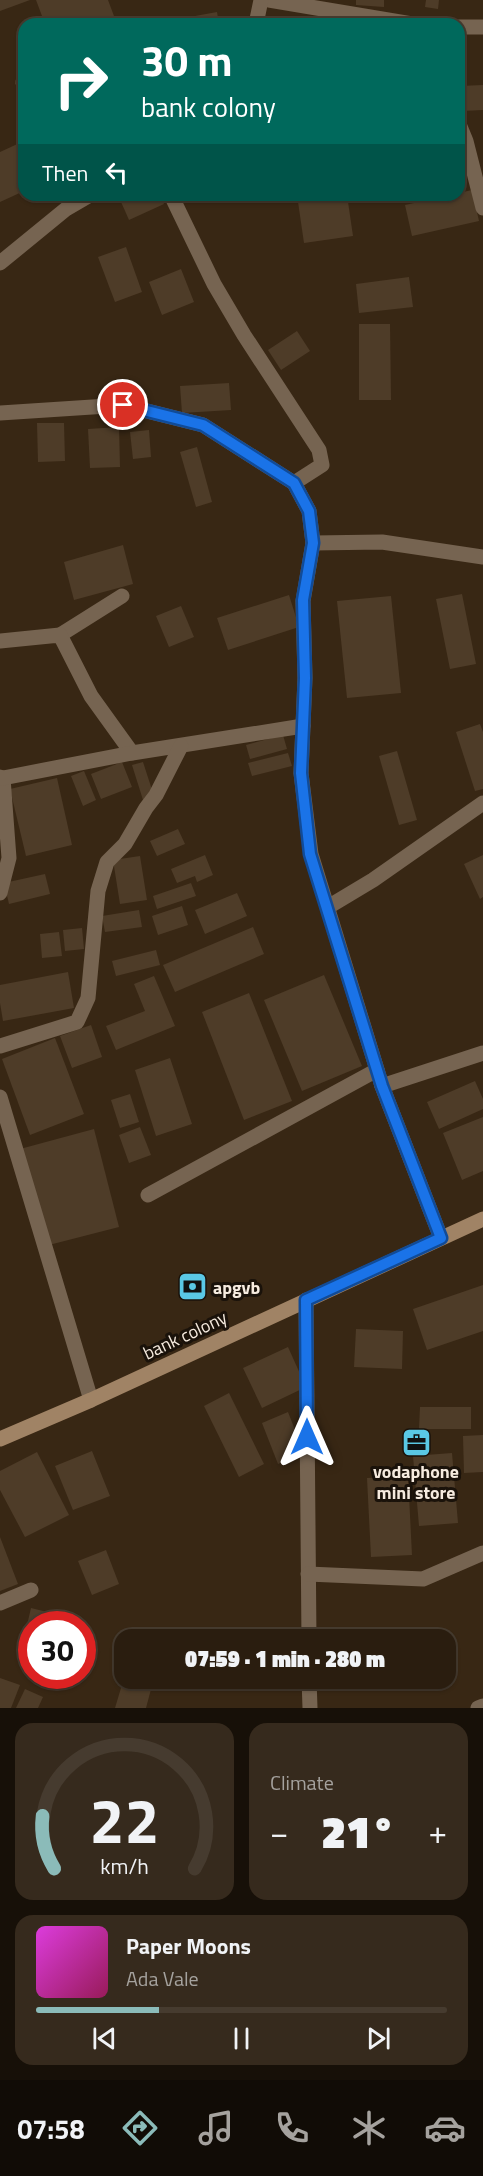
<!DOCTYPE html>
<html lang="en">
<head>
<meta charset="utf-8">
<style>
	:root { --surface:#2a1d0f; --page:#362a1d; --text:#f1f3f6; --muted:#a5a29e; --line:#463b2f; --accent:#8bbbb9 }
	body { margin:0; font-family:"Titillium Web",sans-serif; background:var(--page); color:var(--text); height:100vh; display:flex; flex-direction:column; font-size:22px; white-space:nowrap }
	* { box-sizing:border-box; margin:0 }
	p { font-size:20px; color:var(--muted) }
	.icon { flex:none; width:33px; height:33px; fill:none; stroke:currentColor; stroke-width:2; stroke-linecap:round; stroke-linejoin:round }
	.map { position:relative; height:1708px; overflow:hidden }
	.panel { display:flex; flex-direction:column; gap:15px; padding:15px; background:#171008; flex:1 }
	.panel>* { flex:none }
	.top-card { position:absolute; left:18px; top:18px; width:447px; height:183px; border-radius:18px; box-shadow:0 2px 4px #0004,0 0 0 2px var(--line); background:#00695c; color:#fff; overflow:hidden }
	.speed { position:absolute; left:18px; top:1611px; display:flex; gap:12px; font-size:30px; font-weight:700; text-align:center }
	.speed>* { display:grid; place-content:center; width:78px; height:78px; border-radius:50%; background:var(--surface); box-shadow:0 2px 4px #0004,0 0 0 2px var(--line); line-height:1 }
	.speed .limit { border:9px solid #d22; background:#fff; color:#111 }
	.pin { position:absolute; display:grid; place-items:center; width:51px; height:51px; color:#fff; margin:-26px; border:3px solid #fff; border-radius:50%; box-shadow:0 2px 6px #0007 }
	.me { position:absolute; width:66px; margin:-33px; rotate:0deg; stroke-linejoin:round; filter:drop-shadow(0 0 4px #0008) }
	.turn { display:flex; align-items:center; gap:21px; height:126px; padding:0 24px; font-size:27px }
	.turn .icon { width:78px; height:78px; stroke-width:2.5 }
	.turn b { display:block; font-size:42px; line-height:51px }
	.then { display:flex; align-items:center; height:57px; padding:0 24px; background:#0003; gap:12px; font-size:22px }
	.big { font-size:45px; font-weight:800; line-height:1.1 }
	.panel .widget { flex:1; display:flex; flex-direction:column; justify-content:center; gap:9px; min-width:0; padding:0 21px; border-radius:18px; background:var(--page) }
	.panel .dial { align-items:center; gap:0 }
	.dial svg { height:156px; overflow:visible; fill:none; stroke:var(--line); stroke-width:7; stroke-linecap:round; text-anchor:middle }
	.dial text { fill:var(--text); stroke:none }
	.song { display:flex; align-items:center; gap:18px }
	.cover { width:72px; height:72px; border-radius:9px; background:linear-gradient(135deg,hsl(300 70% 55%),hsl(330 70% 35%)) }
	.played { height:6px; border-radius:3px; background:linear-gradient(90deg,var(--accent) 30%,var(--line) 30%) }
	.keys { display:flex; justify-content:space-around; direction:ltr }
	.heat { display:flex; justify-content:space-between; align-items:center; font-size:33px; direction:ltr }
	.panel .tiles { flex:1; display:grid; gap:15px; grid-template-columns:1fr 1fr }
	.widget:last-child { grid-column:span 2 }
	.trip { position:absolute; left:114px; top:1629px; width:342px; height:60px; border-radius:18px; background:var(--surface); box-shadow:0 2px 4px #0004,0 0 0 2px var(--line); font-weight:800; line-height:60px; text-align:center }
	.dock { display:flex; height:96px; justify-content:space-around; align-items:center; background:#110c06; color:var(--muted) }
	.dock .icon { width:42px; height:42px }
	.dock .current { color:var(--accent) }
	.dock b { font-size:27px; color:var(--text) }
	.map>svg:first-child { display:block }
</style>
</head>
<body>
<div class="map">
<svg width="483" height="1708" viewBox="0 0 483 1708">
	<rect width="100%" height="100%" fill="#382714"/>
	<g fill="#4e3c28">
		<polygon points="0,0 30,0 0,11"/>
		<polygon points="36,0 108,0 117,24 45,24"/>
		<polygon points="356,0 384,0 384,7 356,5"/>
		<polygon points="426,0 439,0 438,9 425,7"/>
		<polygon points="217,12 219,24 196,24 195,16"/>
		<polygon points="483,85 483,110 462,111 460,86"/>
		<polygon points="24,141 24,191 0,202 0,152"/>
		<polygon points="472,190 479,221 412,236 405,205 450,195 459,195 459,193"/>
		<polygon points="118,195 160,195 164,204 129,220"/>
		<polygon points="297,195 347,195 353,236 304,243"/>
		<polygon points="126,247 142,292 115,302 98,257"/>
		<polygon points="181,269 194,302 162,315 149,282"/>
		<polygon points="409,277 413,307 359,313 356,284"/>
		<polygon points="359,324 390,324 391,400 359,400"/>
		<polygon points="297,331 310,351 281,370 268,350"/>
		<polygon points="229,383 231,410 182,413 180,386"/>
		<polygon points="37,423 64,423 65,461 38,462"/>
		<polygon points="119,427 120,467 90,468 88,429"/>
		<polygon points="149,430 151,457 133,459 130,432"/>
		<polygon points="197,447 212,502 196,507 180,452"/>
		<polygon points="123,545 133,584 74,600 64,562"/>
		<polygon points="462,594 476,664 450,669 436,599"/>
		<polygon points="289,595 299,627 228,650 217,618"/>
		<polygon points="391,596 401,693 347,698 337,601"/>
		<polygon points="181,606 194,637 169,647 156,616"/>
		<polygon points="480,724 483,732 483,789 475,791 456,732"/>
		<polygon points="283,735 287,749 250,759 246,745"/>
		<polygon points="397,751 417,820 399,825 379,756"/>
		<polygon points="288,753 292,766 252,776 248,763"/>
		<polygon points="122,762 132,787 101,799 91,774"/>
		<polygon points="143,762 154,796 143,800 132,765"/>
		<polygon points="84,771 96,800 83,806 71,776"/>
		<polygon points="57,778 72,845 26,856 10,789"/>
		<polygon points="178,829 185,844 157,856 150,841"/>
		<polygon points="205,855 213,875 197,882 195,876 177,883 171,869"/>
		<polygon points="483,855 483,897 480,899 464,864"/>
		<polygon points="140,856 147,900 120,904 113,860"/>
		<polygon points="45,874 50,894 9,904 4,883"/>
		<polygon points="191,883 196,896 157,909 153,896"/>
		<polygon points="237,893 247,916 205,934 195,910"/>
		<polygon points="182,906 188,925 158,935 152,916"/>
		<polygon points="139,910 142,927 105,932 102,916"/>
		<polygon points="253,927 264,954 175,992 163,965"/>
		<polygon points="82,928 84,949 65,951 63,930"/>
		<polygon points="59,932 62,956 42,958 40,934"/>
		<polygon points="156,950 160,965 116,976 112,961"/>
		<polygon points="68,972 74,1008 3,1021 0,1003 0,985"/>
		<polygon points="324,975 362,1066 302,1091 264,1000"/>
		<polygon points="154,976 175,1026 116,1050 106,1026 145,1011 134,984"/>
		<polygon points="249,993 292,1101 244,1120 202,1012"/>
		<polygon points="91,1025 102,1057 72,1068 60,1036"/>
		<polygon points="55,1038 84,1114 30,1135 2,1059"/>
		<polygon points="170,1058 192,1124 156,1136 135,1070"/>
		<polygon points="475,1081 483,1099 483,1109 439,1129 427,1102"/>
		<polygon points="130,1094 139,1122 120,1128 111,1100"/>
		<polygon points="483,1117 483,1171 462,1180 443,1133"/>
		<polygon points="140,1127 151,1155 129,1163 119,1135"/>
		<polygon points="94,1129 119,1227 45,1246 20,1149"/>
		<polygon points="483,1285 483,1331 427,1350 413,1309"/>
		<polygon points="356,1329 403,1331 402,1369 354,1367"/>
		<polygon points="288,1347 306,1387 262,1408 243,1368"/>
		<polygon points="229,1393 264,1464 239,1477 204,1406"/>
		<polygon points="420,1407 471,1407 471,1429 419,1429"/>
		<polygon points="288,1412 304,1453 278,1464 262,1423"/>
		<polygon points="483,1435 483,1472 464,1473 463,1436"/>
		<polygon points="92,1451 110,1496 73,1510 55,1466"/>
		<polygon points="37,1452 69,1515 25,1537 0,1490 0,1471"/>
		<polygon points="452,1453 458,1523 419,1526 413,1456"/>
		<polygon points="408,1476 412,1555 371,1557 367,1478"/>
		<polygon points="0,1537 18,1584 0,1591"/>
		<polygon points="106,1550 119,1584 92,1595 78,1561"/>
		<polygon points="31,1608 71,1618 69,1624 32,1624 32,1663 19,1660"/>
		<polygon points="0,1678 20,1685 11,1708 0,1708"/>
		<polygon points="124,1678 154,1678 146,1708 115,1708"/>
		<polygon points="25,1689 43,1697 38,1708 16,1708"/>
	</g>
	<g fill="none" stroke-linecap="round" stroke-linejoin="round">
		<g stroke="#766451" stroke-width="15">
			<polyline points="269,0 412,24"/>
			<polyline points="256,24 261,0"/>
			<polyline points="459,27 483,27"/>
			<polyline points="23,82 24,87"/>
			<polyline points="459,124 466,141 483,208"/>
			<polyline points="171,195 214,284 244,335 319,450 322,465 294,483"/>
			<polyline points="0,263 66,209 90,195"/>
			<polyline points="0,413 123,405 203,425 294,483 309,511 313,543 303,601 305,678 301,773 311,854 382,1086 441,1238"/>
			<polyline points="313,543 382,542 483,557"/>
			<polyline points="60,635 122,596"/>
			<polyline points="0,641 60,635 91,696 132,753"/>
			<polyline points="0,777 3,778 9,858 0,893"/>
			<polyline points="3,778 132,753 303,726"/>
			<polyline points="328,907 373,880 483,803"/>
			<polyline points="0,1046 77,1022 88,998 98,891 107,862 125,844 146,808 156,795 181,746"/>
			<polyline points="382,1086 483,1053"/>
			<polyline points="0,1097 91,1400"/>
			<polyline points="148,1195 377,1070"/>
			<polyline points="306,1300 309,1640"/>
			<polyline points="308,1574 423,1579 483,1553"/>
			<polyline points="0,1603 31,1590"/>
			<polyline points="309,1678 310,1708"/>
			<polyline points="478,1708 483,1706"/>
		</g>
		<polyline stroke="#a08365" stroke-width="15" points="0,1439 91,1400 483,1219"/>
	</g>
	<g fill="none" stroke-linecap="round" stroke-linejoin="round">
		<defs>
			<polyline id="route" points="123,405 203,425 294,483 309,511 313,543 303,600 305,678 301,773 310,854 382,1086 441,1238 306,1300 307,1437"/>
		</defs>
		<use href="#route" stroke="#114b97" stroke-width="15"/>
		<use href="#route" stroke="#1a73e8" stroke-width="10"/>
	</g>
	<defs>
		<symbol id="bank-square" viewBox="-11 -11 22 22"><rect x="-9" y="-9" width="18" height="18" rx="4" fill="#5ac8e5" stroke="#1a120a"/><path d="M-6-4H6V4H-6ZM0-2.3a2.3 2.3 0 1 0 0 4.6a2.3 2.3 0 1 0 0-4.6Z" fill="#111"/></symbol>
		<symbol id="office-square" viewBox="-11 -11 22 22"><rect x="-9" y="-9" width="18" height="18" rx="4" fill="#5ac8e5" stroke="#1a120a"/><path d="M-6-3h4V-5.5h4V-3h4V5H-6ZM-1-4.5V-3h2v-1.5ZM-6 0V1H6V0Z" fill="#111"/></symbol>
	</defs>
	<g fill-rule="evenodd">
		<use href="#bank-square" x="176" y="1270" width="33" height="33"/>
		<use href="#office-square" x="400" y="1426" width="33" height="33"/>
	</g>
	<g text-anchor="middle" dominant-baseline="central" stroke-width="6" stroke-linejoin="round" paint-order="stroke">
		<g font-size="18" font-weight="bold" fill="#f6ebdf" stroke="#1a120a" text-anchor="start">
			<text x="213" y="1287">apgvb</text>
			<text x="416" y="1471" text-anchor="middle">vodaphone<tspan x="416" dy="21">mini store</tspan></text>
		</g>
		<g font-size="18" fill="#f6ebdf" stroke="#1a120a">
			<text transform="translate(185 1335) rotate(-25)">bank colony</text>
		</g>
	</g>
</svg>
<div class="speed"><div class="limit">30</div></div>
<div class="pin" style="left:123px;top:405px;background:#d93025"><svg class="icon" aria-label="arrive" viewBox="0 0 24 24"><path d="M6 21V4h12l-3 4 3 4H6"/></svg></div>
<svg class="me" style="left:307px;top:1437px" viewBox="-20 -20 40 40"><path d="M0-17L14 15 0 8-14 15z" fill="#1a73e8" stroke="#fff" stroke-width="4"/></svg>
<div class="trip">07:59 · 1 min · 280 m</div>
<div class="top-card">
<div class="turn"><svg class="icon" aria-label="right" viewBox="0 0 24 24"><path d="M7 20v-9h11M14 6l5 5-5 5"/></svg><div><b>30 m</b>bank colony</div></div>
<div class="then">Then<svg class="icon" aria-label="left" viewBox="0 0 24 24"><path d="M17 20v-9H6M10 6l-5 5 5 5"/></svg></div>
</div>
</div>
<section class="panel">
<div class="tiles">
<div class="widget dial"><svg viewBox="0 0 100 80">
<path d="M14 69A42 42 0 1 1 86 69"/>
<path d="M14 69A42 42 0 0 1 8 42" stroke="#8bbbb9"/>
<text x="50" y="56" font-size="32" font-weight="700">22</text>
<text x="50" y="72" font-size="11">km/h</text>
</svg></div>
<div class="widget"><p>Climate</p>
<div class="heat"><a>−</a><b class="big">21°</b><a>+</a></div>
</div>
<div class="widget">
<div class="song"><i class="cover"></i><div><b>Paper Moons</b><p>Ada Vale</p></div></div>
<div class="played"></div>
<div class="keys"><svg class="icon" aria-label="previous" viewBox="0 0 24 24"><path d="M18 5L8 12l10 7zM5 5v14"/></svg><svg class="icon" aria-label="pause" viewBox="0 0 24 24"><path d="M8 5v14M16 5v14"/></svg><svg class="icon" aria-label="next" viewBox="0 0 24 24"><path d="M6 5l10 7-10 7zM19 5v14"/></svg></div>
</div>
</div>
</section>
<nav class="dock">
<b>07:58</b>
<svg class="icon current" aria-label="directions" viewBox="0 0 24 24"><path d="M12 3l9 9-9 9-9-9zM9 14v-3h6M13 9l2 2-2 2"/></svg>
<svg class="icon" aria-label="music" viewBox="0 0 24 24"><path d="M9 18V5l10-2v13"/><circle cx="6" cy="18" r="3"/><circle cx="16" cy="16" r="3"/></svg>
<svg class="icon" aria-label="phone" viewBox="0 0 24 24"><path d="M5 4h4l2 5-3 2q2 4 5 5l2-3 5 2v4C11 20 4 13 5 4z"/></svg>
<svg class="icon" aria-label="climate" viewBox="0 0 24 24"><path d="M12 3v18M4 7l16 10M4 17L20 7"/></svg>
<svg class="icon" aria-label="car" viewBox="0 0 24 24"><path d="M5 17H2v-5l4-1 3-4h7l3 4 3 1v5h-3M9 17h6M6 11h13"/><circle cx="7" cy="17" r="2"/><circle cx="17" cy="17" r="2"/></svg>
</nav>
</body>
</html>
